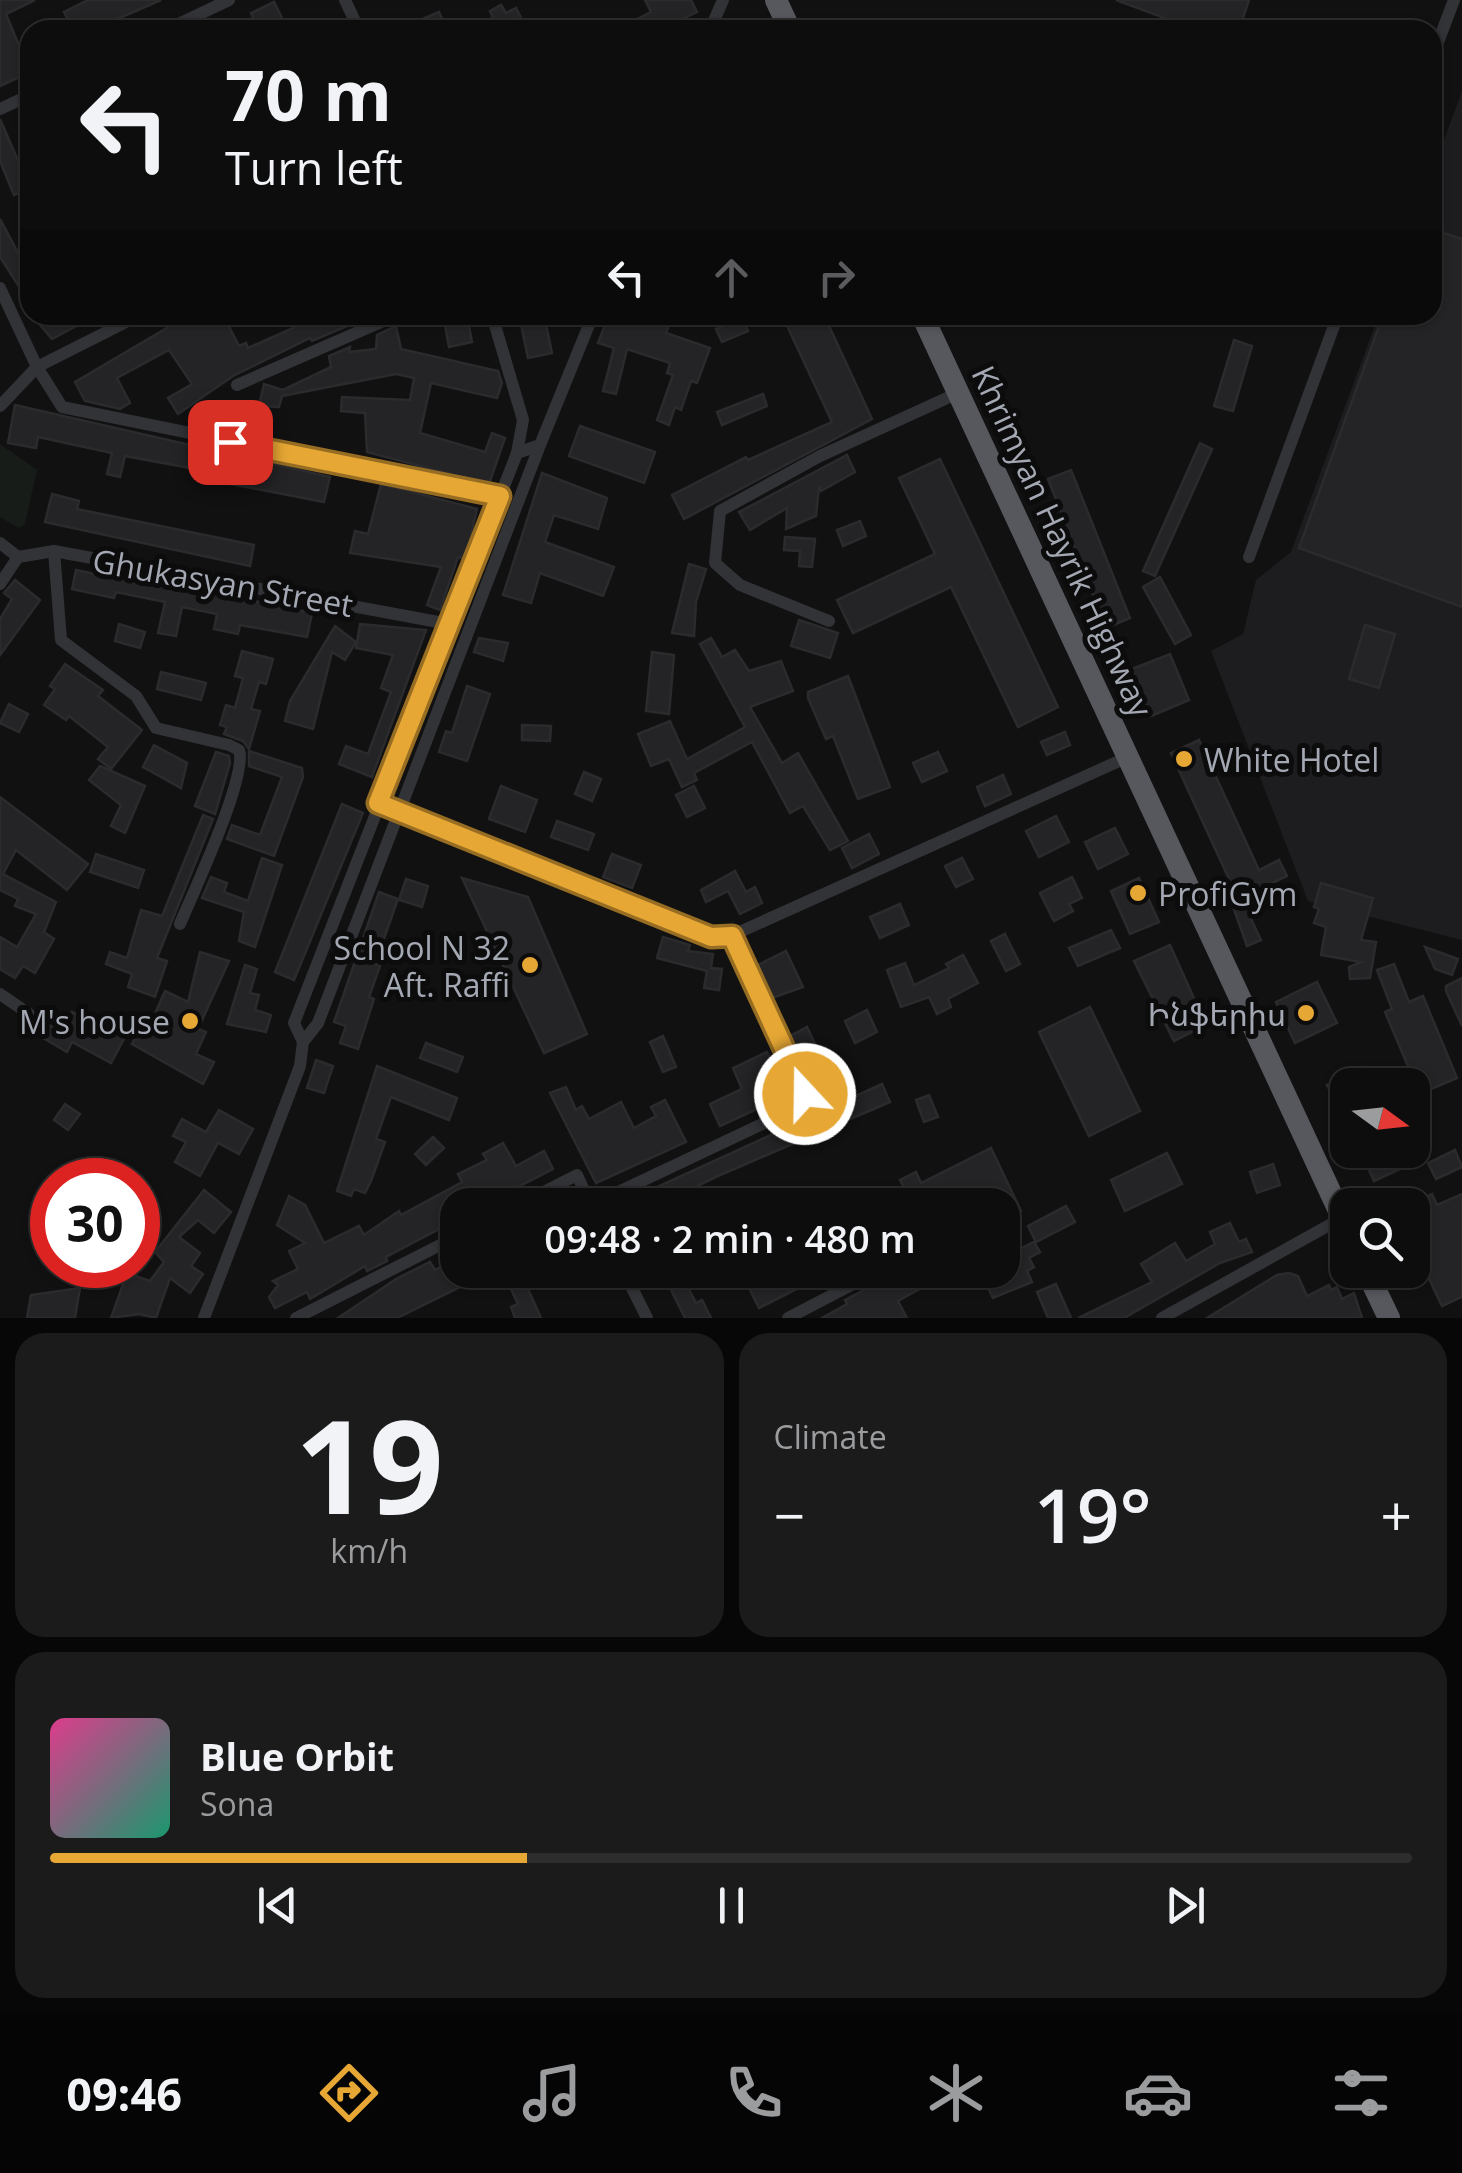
<!DOCTYPE html>
<html lang="en">
<head>
<meta charset="utf-8">
<style>
	:root { --surface:#0d0d0e; --page:#1b1b1c; --text:#f1f3f6; --muted:#9a9c9e; --line:#2d2d2e; --accent:#e6a734 }
	body { margin:0; font-family:"Open Sans","Noto Sans Armenian",sans-serif; background:var(--page); color:var(--text); height:100vh; display:flex; flex-direction:column; font-size:38px; white-space:nowrap }
	* { box-sizing:border-box; margin:0 }
	p { font-size:32px; color:var(--muted) }
	.icon { flex:none; width:55px; height:55px; fill:none; stroke:currentColor; stroke-width:2; stroke-linecap:round; stroke-linejoin:round }
	.map { position:relative; height:1318px; overflow:hidden }
	.details { display:flex; flex-direction:column; gap:15px; padding:15px; background:#070708; flex:1 }
	.details>* { flex:none }
	.hud { position:absolute; left:20px; top:20px; width:1422px; height:305px; border-radius:30px; box-shadow:0 2px 8px #0004,0 0 0 2px var(--line); background:#0d0d0e; color:var(--text); overflow:hidden }
	.needle { width:65px; rotate:105deg }
	.controls { position:absolute; left:1330px; top:1068px; display:grid; gap:20px }
	.controls a { display:grid; place-items:center; width:100px; height:100px; border-radius:20px; background:var(--surface); box-shadow:0 2px 8px #0004,0 0 0 2px var(--line); font-size:50px }
	.speed { position:absolute; left:30px; top:1158px; display:flex; gap:20px; font-size:50px; font-weight:700; text-align:center }
	.speed>* { display:grid; place-content:center; width:130px; height:130px; border-radius:50%; background:var(--surface); box-shadow:0 2px 8px #0004,0 0 0 2px var(--line); line-height:1 }
	.speed .limit { border:15px solid #d22; background:#fff; color:#111 }
	.pin { position:absolute; display:grid; place-items:center; width:85px; height:85px; color:#fff; margin:-42px; border-radius:20px; box-shadow:0 5px 15px #0006 }
	.me { position:absolute; width:110px; margin:-55px; rotate:339deg; stroke-linejoin:round; filter:drop-shadow(0 0 8px #0008) }
	.turn { display:flex; align-items:center; gap:35px; height:210px; padding:0 40px; font-size:45px }
	.turn .icon { width:130px; height:130px; stroke-width:2.5 }
	.turn b { display:block; font-size:70px; line-height:85px }
	.lanes { display:flex; align-items:center; height:95px; padding:0 40px; background:#0003; justify-content:center; gap:50px; direction:ltr }
	.lanes .off { opacity:.35 }
	.big { font-size:75px; font-weight:600; line-height:1.1 }
	.details .tile { flex:1; display:flex; flex-direction:column; justify-content:center; gap:15px; min-width:0; padding:0 35px; border-radius:30px; background:var(--page) }
	.details .dial { align-items:center; gap:0 }
	.dial b { font-size:130px; line-height:1 }
	.song { display:flex; align-items:center; gap:30px }
	.cover { width:120px; height:120px; border-radius:15px; background:linear-gradient(135deg,hsl(330 70% 55%),hsl(160 70% 35%)) }
	.played { height:10px; border-radius:5px; background:linear-gradient(90deg,var(--accent) 35%,var(--line) 35%) }
	.keys { display:flex; justify-content:space-around; direction:ltr }
	.heat { display:flex; justify-content:space-between; align-items:center; font-size:55px; direction:ltr }
	.details .tiles { flex:1; display:grid; gap:15px; grid-template-columns:1fr 1fr }
	.tile:last-child { grid-column:span 2 }
	.trip { position:absolute; left:440px; top:1188px; width:580px; height:100px; border-radius:30px; background:var(--surface); box-shadow:0 2px 8px #0004,0 0 0 2px var(--line); font-weight:600; line-height:100px; text-align:center }
	.dock { display:flex; height:160px; justify-content:space-around; align-items:center; background:#050506; color:var(--muted) }
	.dock .icon { width:70px; height:70px }
	.dock .current { color:var(--accent) }
	.dock b { font-size:45px; color:var(--text) }
	.map>svg:first-child { display:block }
</style>
</head>
<body>
<div class="map">
<svg width="1462" height="1318" viewBox="0 0 1462 1318">
	<rect width="100%" height="100%" fill="#111112"/>
	<polygon fill="#1d1d1f" points="1462,91 1462,940 1308,901 1211,651 1243,634 1256,580 1291,552 1379,315 1432,315 1433,170"/>
	<polygon fill="#171c18" points="0,444 37,470 25,524 19,528 0,517"/>
	<g fill="#242426" stroke="#2b2b2e" stroke-width="2.5">
		<polygon points="0,0 35,0 6,14 30,72 0,86"/>
		<polygon points="88,0 161,0 92,30 73,30 64,12"/>
		<polygon points="645,0 691,0 697,12 660,30 642,30 637,19 651,12"/>
		<polygon points="1116,0 1249,0 1239,30 1197,30"/>
		<polygon points="274,2 288,30 228,30 253,18 251,13"/>
		<polygon points="501,5 506,13 516,8 527,30 468,30 493,18 490,11"/>
		<polygon points="439,12 447,30 397,30"/>
		<polygon points="0,119 30,188 14,195 0,161"/>
		<polygon points="0,219 30,275 30,304 0,257"/>
		<polygon points="1432,229 1462,239 1462,607 1299,548 1383,315 1432,315"/>
		<polygon points="52,315 97,315 52,339 40,325"/>
		<polygon points="189,315 223,315 239,346 246,343 248,348 322,315 347,315 352,324 312,341 310,338 233,376 178,414 168,398 192,384 169,350 117,378 130,403 120,409 85,401 75,382"/>
		<polygon points="443,315 467,315 472,342 449,347"/>
		<polygon points="519,315 544,315 552,353 528,358"/>
		<polygon points="609,315 659,315 671,319 666,333 710,348 697,383 691,381 681,410 675,407 669,425 657,420 673,375 667,373 670,363 627,349 616,394 603,391 614,348 598,343"/>
		<polygon points="782,315 824,315 872,419 684,519 672,495 746,457 748,460 832,422"/>
		<polygon points="743,318 748,331 722,342 716,329"/>
		<polygon points="396,326 401,349 498,371 502,383 497,398 431,383 420,433 485,452 492,433 505,438 489,484 367,452 365,413 341,411 342,397 410,400 414,378 396,374 282,396 279,407 259,406 264,384 283,390 331,367 329,356 350,347 349,352 376,349 377,335"/>
		<polygon points="1234,340 1252,346 1233,411 1214,406"/>
		<polygon points="763,394 767,406 722,425 717,412"/>
		<polygon points="15,405 330,477 324,502 199,478 201,470 125,456 120,477 107,474 112,453 38,437 36,448 8,443"/>
		<polygon points="580,426 655,452 644,483 569,456"/>
		<polygon points="1200,443 1212,449 1155,576 1143,571"/>
		<polygon points="847,455 855,472 821,491 819,486 816,516 786,529 787,508 750,530 739,512"/>
		<polygon points="940,459 1058,707 1018,727 951,587 853,633 837,600 935,554 899,478"/>
		<polygon points="1071,470 1130,618 1106,628 1048,479"/>
		<polygon points="542,473 607,498 598,529 554,515 545,542 614,567 603,596 540,573 531,603 503,595"/>
		<polygon points="381,484 477,509 465,559 458,557 440,610 427,605 441,567 350,553 355,531 368,534"/>
		<polygon points="52,494 79,501 77,509 254,545 250,566 45,522"/>
		<polygon points="860,521 866,536 843,546 837,530"/>
		<polygon points="785,537 815,539 812,567 799,566 800,551 784,550"/>
		<polygon points="689,564 706,569 696,602 694,636 672,633"/>
		<polygon points="76,570 141,584 142,577 312,613 307,637 240,625 238,634 214,629 217,614 182,607 176,636 158,633 165,602 116,592 114,598 72,589"/>
		<polygon points="1160,577 1191,635 1175,644 1143,587"/>
		<polygon points="15,580 40,600 0,655 0,619 12,599 4,593"/>
		<polygon points="799,620 838,633 830,658 791,646"/>
		<polygon points="119,624 145,632 140,648 115,641"/>
		<polygon points="360,624 426,630 372,777 339,764 346,746 368,754 391,692 381,688 393,655 356,648"/>
		<polygon points="1365,625 1395,634 1379,688 1349,679"/>
		<polygon points="335,626 356,642 345,660 332,652 313,729 285,721 290,701"/>
		<polygon points="479,638 508,643 503,661 474,652"/>
		<polygon points="711,638 722,657 735,650 749,671 781,661 793,691 750,707 782,763 798,753 848,841 830,850 803,806 790,813 752,742 694,773 697,780 682,787 669,759 651,766 638,734 670,721 687,759 745,727 700,644"/>
		<polygon points="242,651 273,659 266,684 259,682 251,709 260,711 249,749 243,741 224,734 227,727 220,725 226,705 235,708 243,678 235,676"/>
		<polygon points="652,652 674,655 669,714 646,711"/>
		<polygon points="1170,654 1189,700 1151,716 1132,669"/>
		<polygon points="65,664 103,690 98,696 142,730 111,769 98,759 108,747 69,716 66,720 44,705 55,689 50,686"/>
		<polygon points="161,672 206,683 201,700 157,689"/>
		<polygon points="848,676 890,787 858,799 833,736 826,739 808,698 808,692"/>
		<polygon points="467,686 490,694 467,761 439,752 446,731 452,733"/>
		<polygon points="9,704 28,714 19,732 0,723"/>
		<polygon points="522,725 551,726 550,741 522,740"/>
		<polygon points="1065,732 1070,745 1047,755 1041,742"/>
		<polygon points="1199,740 1259,870 1279,860 1287,876 1260,889 1265,904 1247,910 1261,940 1247,946 1224,881 1229,879 1171,753"/>
		<polygon points="154,745 187,763 181,788 143,767"/>
		<polygon points="249,751 302,768 303,777 274,856 227,839 232,825 260,835 282,777 249,766"/>
		<polygon points="216,752 229,756 230,763 215,814 195,806"/>
		<polygon points="938,752 947,771 922,782 913,763"/>
		<polygon points="100,766 145,786 125,833 111,826 121,805 89,780"/>
		<polygon points="584,772 601,779 592,801 575,794"/>
		<polygon points="1003,775 1011,794 985,806 977,787"/>
		<polygon points="501,786 537,800 525,832 489,819"/>
		<polygon points="694,786 705,808 687,817 676,795"/>
		<polygon points="0,797 88,864 67,890 16,850 3,874 56,902 44,932 54,939 35,973 23,966 15,978 0,969 0,937 17,947 36,914 15,906 18,899 0,890"/>
		<polygon points="342,804 363,813 294,980 275,972"/>
		<polygon points="203,815 213,819 157,958 167,961 155,997 128,987 132,974 106,964 110,952 127,958 141,910 162,916"/>
		<polygon points="1056,816 1069,842 1039,857 1026,831"/>
		<polygon points="557,821 594,834 588,850 551,837"/>
		<polygon points="1115,828 1128,854 1098,869 1085,842"/>
		<polygon points="869,834 879,854 852,868 842,848"/>
		<polygon points="96,854 144,870 138,888 90,872"/>
		<polygon points="612,854 641,865 632,888 603,877"/>
		<polygon points="262,858 282,865 255,947 239,941 244,912 202,898 211,877 227,883 224,892 248,901"/>
		<polygon points="962,858 973,879 956,887 945,866"/>
		<polygon points="735,871 746,892 755,887 762,903 740,914 728,891 706,902 701,890"/>
		<polygon points="1072,877 1082,898 1069,904 1073,911 1054,921 1040,893"/>
		<polygon points="462,878 528,897 587,1034 544,1053"/>
		<polygon points="1139,878 1159,922 1130,934 1111,891"/>
		<polygon points="406,879 428,886 422,907 399,900"/>
		<polygon points="1321,883 1373,898 1361,940 1376,942 1370,978 1350,979 1349,967 1361,962 1321,955 1326,927 1314,923 1319,909 1314,907"/>
		<polygon points="379,892 398,899 375,964 380,966 369,997 374,999 358,1049 340,1043 346,1026 334,1022"/>
		<polygon points="900,904 909,925 880,938 870,917"/>
		<polygon points="1111,930 1120,948 1078,966 1069,948"/>
		<polygon points="1005,934 1020,964 1006,971 991,941"/>
		<polygon points="663,937 690,945 688,951 713,954 711,968 722,969 719,990 704,988 707,971 657,958"/>
		<polygon points="1170,945 1206,1025 1174,1041 1134,961"/>
		<polygon points="1425,947 1458,959 1452,975 1435,969"/>
		<polygon points="786,951 803,987 772,998 758,965"/>
		<polygon points="200,952 229,961 198,1029 206,1032 196,1054 214,1062 203,1084 132,1044 144,1022 150,1025 165,991 188,1002"/>
		<polygon points="963,955 978,983 948,999 951,1007 937,1014 929,997 901,1007 887,970 905,963 914,985 949,968 946,964"/>
		<polygon points="1394,964 1409,1002 1423,996 1457,1078 1412,1097 1412,1085 1378,1085 1410,1071 1385,1012 1392,1009 1377,970"/>
		<polygon points="245,965 257,969 250,993 259,995 255,1010 271,1015 266,1032 227,1024"/>
		<polygon points="1462,978 1462,1026 1446,991 1446,986"/>
		<polygon points="1317,982 1337,1023 1295,1043 1276,1002"/>
		<polygon points="1090,1007 1140,1111 1089,1136 1039,1032"/>
		<polygon points="867,1010 877,1032 855,1043 845,1021"/>
		<polygon points="72,1012 125,1037 111,1063 72,1042 67,1052 40,1036 47,1024 61,1032"/>
		<polygon points="807,1027 822,1058 804,1067 790,1036"/>
		<polygon points="663,1036 676,1067 663,1072 650,1042"/>
		<polygon points="426,1043 463,1057 457,1072 420,1058"/>
		<polygon points="767,1052 788,1095 720,1126 710,1104 742,1089 733,1068"/>
		<polygon points="316,1060 333,1066 324,1093 307,1088"/>
		<polygon points="377,1066 457,1098 449,1120 391,1097 376,1139 385,1142 371,1181 365,1193 354,1189 351,1196 337,1191"/>
		<polygon points="1366,1067 1374,1085 1348,1085 1348,1123 1327,1085"/>
		<polygon points="882,1084 890,1102 718,1176 670,1199 673,1205 618,1205"/>
		<polygon points="566,1087 576,1110 582,1106 589,1119 621,1102 634,1128 656,1116 651,1107 665,1100 686,1142 596,1183 550,1093"/>
		<polygon points="929,1095 938,1117 924,1122 916,1100"/>
		<polygon points="65,1104 80,1114 68,1130 54,1120"/>
		<polygon points="219,1110 253,1129 239,1154 218,1143 200,1176 175,1162 186,1142 173,1136 182,1119 206,1132"/>
		<polygon points="433,1137 444,1148 426,1165 415,1154"/>
		<polygon points="503,1143 516,1166 544,1151 553,1169 483,1205 458,1205 458,1219 386,1257 387,1261 367,1271 365,1266 310,1299 307,1292 275,1308 269,1297 278,1285 273,1281 298,1269 289,1251 305,1243 277,1225 289,1196 305,1205 324,1243 359,1226 364,1235 399,1211 401,1215 462,1182 458,1174 487,1160 483,1154"/>
		<polygon points="991,1148 1021,1211 1002,1219 1002,1205 871,1205 904,1188 900,1180 916,1172 921,1183"/>
		<polygon points="1360,1150 1404,1150 1411,1164 1374,1181"/>
		<polygon points="1455,1150 1462,1167 1436,1179 1428,1163"/>
		<polygon points="1167,1153 1182,1184 1125,1211 1111,1180"/>
		<polygon points="1273,1164 1280,1185 1257,1193 1250,1172"/>
		<polygon points="204,1190 231,1212 214,1233 198,1220 179,1237 200,1253 191,1266 203,1274 190,1293 170,1278 156,1318 139,1314 111,1318 127,1273 150,1281 164,1262 155,1252"/>
		<polygon points="1432,1194 1437,1205 1462,1194 1462,1297 1442,1306 1412,1243 1412,1204"/>
		<polygon points="1066,1206 1075,1222 1036,1242 1028,1226"/>
		<polygon points="1230,1223 1239,1242 1246,1239 1252,1252 1220,1263 1124,1318 1078,1318 1152,1282 1141,1264 1175,1243 1186,1261 1215,1244 1210,1232"/>
		<polygon points="1034,1242 1040,1252 1029,1258 1034,1267 1027,1271 1032,1282 993,1298 979,1270 1002,1270 1002,1258"/>
		<polygon points="458,1259 458,1270 495,1270 397,1318 338,1318 396,1279 430,1262 435,1270"/>
		<polygon points="502,1270 544,1270 524,1280 541,1318 515,1318 511,1307 518,1304"/>
		<polygon points="661,1270 679,1270 696,1303 702,1300 711,1318 685,1318"/>
		<polygon points="740,1270 808,1270 813,1281 759,1308"/>
		<polygon points="902,1270 954,1270 898,1301 907,1318 822,1318 847,1304 845,1300"/>
		<polygon points="1289,1273 1298,1276 1307,1296 1329,1285 1331,1290 1337,1287 1342,1299 1354,1293 1362,1318 1207,1318 1277,1275"/>
		<polygon points="1056,1284 1071,1318 1048,1318 1037,1292"/>
		<polygon points="80,1288 75,1318 27,1318 31,1295"/>
	</g>
	<g fill="none" stroke-linecap="round" stroke-linejoin="round">
		<g stroke="#323337" stroke-width="12">
			<polyline points="345,0 359,30"/>
			<polyline points="166,30 229,0"/>
			<polyline points="710,30 723,0"/>
			<polyline points="1432,58 1454,0"/>
			<polyline points="0,109 30,95"/>
			<polyline points="0,288 37,367 62,407 500,496"/>
			<polyline points="492,315 523,420 517,453"/>
			<polyline points="237,385 397,315"/>
			<polyline points="0,406 37,367 140,315"/>
			<polyline points="0,543 18,557 54,551 449,624"/>
			<path d="M54,551L61,640L136,696L156,728L229,745L239,750C248,776 193,893 180,924"/>
			<polyline points="1249,557 1338,315"/>
			<polyline points="0,584 18,557"/>
			<polyline points="829,621 740,585 715,563 720,511 820,456 958,393"/>
			<polyline points="379,803 711,937 733,935 1128,757"/>
			<polyline points="0,994 29,1014"/>
			<polyline points="303,1042 318,1023 540,445"/>
			<polyline points="518,1205 577,1175 591,1205 796,1108 805,1094 733,935"/>
			<polyline points="623,1270 647,1318"/>
			<polyline points="204,1318 300,1066 303,1042 294,1023 517,453 540,445 593,315"/>
			<polyline points="296,1318 458,1236"/>
			<polyline points="788,1318 880,1270"/>
			<polyline points="1162,1318 1342,1218"/>
		</g>
		<g stroke="#56585e" stroke-width="22">
			<polyline points="776,0 790,30"/>
			<polyline points="922,315 1348,1230"/>
			<polyline points="1366,1270 1389,1318"/>
		</g>
	</g>
	<g fill="none" stroke-linecap="round" stroke-linejoin="round">
		<defs>
			<polyline id="route" points="230,442 500,496 378,803 711,937 732,936 805,1094"/>
		</defs>
		<use href="#route" stroke="#966d22" stroke-width="25"/>
		<use href="#route" stroke="#e6a734" stroke-width="18"/>
	</g>
	<g fill="#e6a734" stroke="#0c0c0d" stroke-width="4">
		<circle cx="1184" cy="759" r="10"/>
		<circle cx="1138" cy="893" r="10"/>
		<circle cx="530" cy="965" r="10"/>
		<circle cx="1306" cy="1013" r="10"/>
		<circle cx="190" cy="1021" r="10"/>
	</g>
	<g text-anchor="middle" dominant-baseline="central" stroke-width="10" stroke-linejoin="round" paint-order="stroke">
		<g font-size="32" fill="#a3a8b2" stroke="#0c0c0d">
			<text transform="translate(1063 541) rotate(65)">Khrimyan Hayrik Highway</text>
			<text transform="translate(223 582) rotate(10)">Ghukasyan Street</text>
		</g>
		<g font-size="32" fill="#a3a8b2" stroke="#0c0c0d" text-anchor="end">
			<text x="1204" y="759" text-anchor="start">White Hotel</text>
			<text x="1158" y="893" text-anchor="start">ProfiGym</text>
			<text x="510" y="947">School N 32<tspan x="510" dy="37">Aft. Raffi</tspan></text>
			<text x="1286" y="1013">Ինֆերիս</text>
			<text x="170" y="1021">M's house</text>
		</g>
	</g>
</svg>
<div class="controls">
<a><svg class="needle" viewBox="-14 -14 28 28"><path d="M0-13l5 13h-10z" fill="#e53935"/><path d="M0 13l5-13h-10z" fill="#9a9c9e"/></svg></a>
<a><svg class="icon" aria-label="search" viewBox="0 0 24 24"><circle cx="10" cy="10" r="6"/><path d="M15 15l6 6"/></svg></a>
</div>
<div class="speed"><div class="limit">30</div></div>
<div class="pin" style="left:230px;top:442px;background:#d93025"><svg class="icon" aria-label="arrive" viewBox="0 0 24 24"><path d="M6 21V4h12l-3 4 3 4H6"/></svg></div>
<svg class="me" style="left:805px;top:1094px" viewBox="-20 -20 40 40"><circle r="17" fill="#e6a734" stroke="#fff" stroke-width="3"/><path d="M0-11L8 9 0 5-8 9z" fill="#fff"/></svg>
<div class="trip">09:48 · 2 min · 480 m</div>
<div class="hud">
<div class="turn"><svg class="icon" aria-label="left" viewBox="0 0 24 24"><path d="M17 20v-9H6M10 6l-5 5 5 5"/></svg><div><b>70 m</b>Turn left</div></div>
<div class="lanes"><svg class="icon" aria-label="left" viewBox="0 0 24 24"><path d="M17 20v-9H6M10 6l-5 5 5 5"/></svg><svg class="icon off" aria-label="ahead" viewBox="0 0 24 24"><path d="M12 20V5M6 11l6-6 6 6"/></svg><svg class="icon off" aria-label="right" viewBox="0 0 24 24"><path d="M7 20v-9h11M14 6l5 5-5 5"/></svg></div>
</div>
</div>
<section class="details">
<div class="tiles">
<div class="tile dial"><b>19</b><p>km/h</p></div>
<div class="tile"><p>Climate</p>
<div class="heat"><a>−</a><b class="big">19°</b><a>+</a></div>
</div>
<div class="tile">
<div class="song"><i class="cover"></i><div><b>Blue Orbit</b><p>Sona</p></div></div>
<div class="played"></div>
<div class="keys"><svg class="icon" aria-label="previous" viewBox="0 0 24 24"><path d="M18 5L8 12l10 7zM5 5v14"/></svg><svg class="icon" aria-label="pause" viewBox="0 0 24 24"><path d="M8 5v14M16 5v14"/></svg><svg class="icon" aria-label="next" viewBox="0 0 24 24"><path d="M6 5l10 7-10 7zM19 5v14"/></svg></div>
</div>
</div>
</section>
<nav class="dock">
<b>09:46</b>
<svg class="icon current" aria-label="directions" viewBox="0 0 24 24"><path d="M12 3l9 9-9 9-9-9zM9 14v-3h6M13 9l2 2-2 2"/></svg>
<svg class="icon" aria-label="music" viewBox="0 0 24 24"><path d="M9 18V5l10-2v13"/><circle cx="6" cy="18" r="3"/><circle cx="16" cy="16" r="3"/></svg>
<svg class="icon" aria-label="phone" viewBox="0 0 24 24"><path d="M5 4h4l2 5-3 2q2 4 5 5l2-3 5 2v4C11 20 4 13 5 4z"/></svg>
<svg class="icon" aria-label="climate" viewBox="0 0 24 24"><path d="M12 3v18M4 7l16 10M4 17L20 7"/></svg>
<svg class="icon" aria-label="car" viewBox="0 0 24 24"><path d="M5 17H2v-5l4-1 3-4h7l3 4 3 1v5h-3M9 17h6M6 11h13"/><circle cx="7" cy="17" r="2"/><circle cx="17" cy="17" r="2"/></svg>
<svg class="icon" aria-label="filters" viewBox="0 0 24 24"><path d="M4 7h16M4 17h16"/><circle cx="9" cy="7" r="2"/><circle cx="15" cy="17" r="2"/></svg>
</nav>
</body>
</html>
